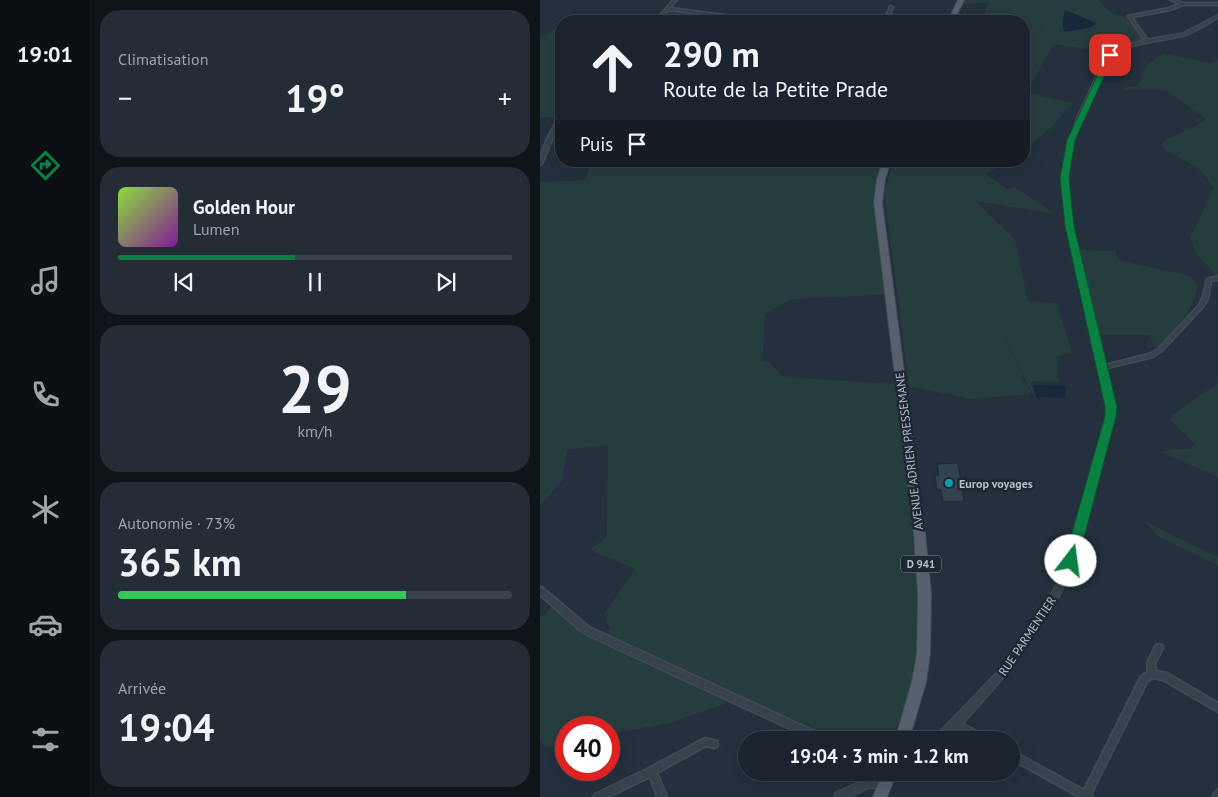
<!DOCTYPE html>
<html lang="fr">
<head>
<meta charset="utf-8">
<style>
	:root { --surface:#1b242e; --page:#242c36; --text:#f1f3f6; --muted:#a0a4aa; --line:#39414a; --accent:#0b8043 }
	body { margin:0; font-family:"PT Sans",sans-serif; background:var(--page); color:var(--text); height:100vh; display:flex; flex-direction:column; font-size:19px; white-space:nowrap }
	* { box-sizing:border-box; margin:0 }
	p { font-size:16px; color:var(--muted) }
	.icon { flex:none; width:28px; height:28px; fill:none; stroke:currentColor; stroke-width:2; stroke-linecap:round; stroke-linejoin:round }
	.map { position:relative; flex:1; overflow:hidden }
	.details { display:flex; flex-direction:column; gap:10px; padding:10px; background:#0f1419; width:450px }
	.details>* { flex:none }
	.top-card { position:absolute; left:15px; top:15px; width:475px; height:152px; border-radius:20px; box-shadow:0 5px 20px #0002,0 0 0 1px var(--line); background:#1b242e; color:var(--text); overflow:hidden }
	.speed { position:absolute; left:15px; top:716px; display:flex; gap:10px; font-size:25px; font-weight:700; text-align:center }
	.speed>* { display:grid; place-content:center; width:65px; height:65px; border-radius:50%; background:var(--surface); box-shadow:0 5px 20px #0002,0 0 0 1px var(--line); line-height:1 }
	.speed .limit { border:8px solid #d22; background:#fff; color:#111 }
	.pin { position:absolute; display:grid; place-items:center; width:42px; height:42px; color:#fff; margin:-21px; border-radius:10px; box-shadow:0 2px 8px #0006 }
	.me { position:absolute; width:55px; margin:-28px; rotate:15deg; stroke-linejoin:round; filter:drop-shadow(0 0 4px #0008) }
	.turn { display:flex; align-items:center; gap:18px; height:105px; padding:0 25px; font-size:22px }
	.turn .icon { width:65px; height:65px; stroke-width:2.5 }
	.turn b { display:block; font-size:35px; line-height:42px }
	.then { display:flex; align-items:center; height:48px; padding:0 25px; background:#0003; gap:10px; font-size:19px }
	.big { font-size:38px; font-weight:700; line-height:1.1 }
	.details .widget { flex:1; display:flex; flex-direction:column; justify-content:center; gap:8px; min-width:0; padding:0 18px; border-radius:20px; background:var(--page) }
	.details .dial { align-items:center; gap:0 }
	.dial b { font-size:65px; line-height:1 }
	.song { display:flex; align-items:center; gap:15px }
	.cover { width:60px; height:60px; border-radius:8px; background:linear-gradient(135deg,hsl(90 70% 55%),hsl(290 70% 35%)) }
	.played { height:5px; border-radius:2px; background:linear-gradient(90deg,var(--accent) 45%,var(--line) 45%) }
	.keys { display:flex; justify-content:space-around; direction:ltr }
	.heat { display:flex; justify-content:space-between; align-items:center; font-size:28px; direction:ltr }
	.charge { height:8px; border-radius:4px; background:linear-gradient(90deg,#34c759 73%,var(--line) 0) }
	.trip { position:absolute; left:198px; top:731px; width:282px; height:50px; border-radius:25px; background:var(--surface); box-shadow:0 5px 20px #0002,0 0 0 1px var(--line); font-weight:700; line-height:50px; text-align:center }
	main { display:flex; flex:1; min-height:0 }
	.dock { display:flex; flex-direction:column; width:90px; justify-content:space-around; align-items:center; background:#0b0e12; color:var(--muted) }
	.dock .icon { width:35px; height:35px }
	.dock .active { color:var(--accent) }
	.dock b { font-size:22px; color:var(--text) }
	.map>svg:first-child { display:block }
</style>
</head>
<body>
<main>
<nav class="dock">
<b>19:01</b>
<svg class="icon active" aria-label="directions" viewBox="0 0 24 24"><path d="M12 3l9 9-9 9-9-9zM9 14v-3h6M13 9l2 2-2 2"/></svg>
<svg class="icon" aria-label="music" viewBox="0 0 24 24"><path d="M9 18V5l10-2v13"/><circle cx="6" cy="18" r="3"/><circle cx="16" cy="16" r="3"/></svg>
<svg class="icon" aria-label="phone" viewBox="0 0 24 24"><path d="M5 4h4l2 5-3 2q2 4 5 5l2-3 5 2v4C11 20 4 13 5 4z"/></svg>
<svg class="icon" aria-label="climate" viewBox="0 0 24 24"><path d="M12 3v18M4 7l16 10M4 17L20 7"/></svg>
<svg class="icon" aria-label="car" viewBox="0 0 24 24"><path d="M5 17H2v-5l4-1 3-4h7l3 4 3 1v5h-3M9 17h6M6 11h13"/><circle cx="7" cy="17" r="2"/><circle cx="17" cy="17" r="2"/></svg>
<svg class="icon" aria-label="filters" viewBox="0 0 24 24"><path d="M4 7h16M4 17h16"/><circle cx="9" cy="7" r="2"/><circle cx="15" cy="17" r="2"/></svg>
</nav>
<section class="details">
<div class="widget"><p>Climatisation</p>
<div class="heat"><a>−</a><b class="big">19°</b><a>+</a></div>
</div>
<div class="widget">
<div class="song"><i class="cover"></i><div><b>Golden Hour</b><p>Lumen</p></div></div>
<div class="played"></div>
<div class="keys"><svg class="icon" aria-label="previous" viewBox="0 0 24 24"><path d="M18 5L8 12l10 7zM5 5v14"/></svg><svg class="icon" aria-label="pause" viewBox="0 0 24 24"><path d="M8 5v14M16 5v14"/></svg><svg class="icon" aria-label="next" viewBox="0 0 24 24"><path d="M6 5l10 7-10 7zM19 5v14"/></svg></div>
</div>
<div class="widget dial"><b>29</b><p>km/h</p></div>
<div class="widget"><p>Autonomie · 73%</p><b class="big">365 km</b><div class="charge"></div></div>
<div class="widget"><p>Arrivée</p><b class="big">19:04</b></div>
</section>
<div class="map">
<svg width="678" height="797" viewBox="0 0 678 797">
	<rect width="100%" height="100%" fill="#24303d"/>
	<g fill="#263d3e">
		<path d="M425,0H559C568,11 574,16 589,17L605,41L579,47L572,53L514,44L486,93L534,103L528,107L513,126L484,151V21H442L448,3L423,4Z"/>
		<polygon points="131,10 213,21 118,21"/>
		<polygon points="21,25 21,114 19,118 0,117 0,37"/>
		<path d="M623,53L670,63L678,61V277L658,256L650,238L674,187L657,167L625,150L622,142C636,133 654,130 666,119L625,90H584V88L598,86L606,66Z"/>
		<polygon points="52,161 345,161 335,185 335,195 345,293 339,295 252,299 225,314 223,354 220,361 230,363 243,377 355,384 376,549 377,649 376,674 352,740 291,740 65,636 70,629 64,614 95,569 50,550 67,536 68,445 27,450 22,481 0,506 0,182 45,180"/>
		<polygon points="354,161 467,161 446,174 467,189 474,187 517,214 435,201 475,240 488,301 517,303 532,353 516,356 519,382 490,381 498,405 455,319 491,394 431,399 369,386 344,192"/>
		<path d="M541,250L575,251L578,260L650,276L658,288C651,312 635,334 615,349L610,335H560L539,252Z"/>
		<polygon points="678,383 678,477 621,452 635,449 650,449 654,443 630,420 632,415"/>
		<polygon points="606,522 678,557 678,565 617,536"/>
		<polygon points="13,606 44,632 188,699 184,704 130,723 69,734 69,728 26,728 26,744 6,748 0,738 0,618"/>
	</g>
	<g fill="#17283b">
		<polygon points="525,10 556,23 556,24 549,28 524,32 522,22"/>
		<polygon points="494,385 526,386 525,398 496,397"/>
	</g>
	<polygon fill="#334251" stroke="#1f2934" points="418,463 424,501 403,502 401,490 397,490 395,476 399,475 397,464"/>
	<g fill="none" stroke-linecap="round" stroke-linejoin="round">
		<defs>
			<g id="minor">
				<polygon points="133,0 137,0 130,8 224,20 226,21 217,21 128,10 119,21 115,21"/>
				<polygon points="631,0 636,0 643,3 678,3 678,5 643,5 630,10 592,17 609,42 606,43 588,16 629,8 640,4"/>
				<polygon points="350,6 353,7 348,21 344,21"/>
				<path d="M19,117H21V122L12,139L2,164L0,165C0,149 11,131 19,117Z"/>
				<polygon points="678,276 678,280 671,281 668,299 663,307 622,351 613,357 563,369 561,368 560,367 561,366 609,354 618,349 659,305 662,299 667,279"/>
				<polygon points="0,587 3,588 49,627 287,737 288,740 274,740 43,633 0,595"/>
				<polygon points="619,644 622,645 623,648 615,663 616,671 627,673 678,703 678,712 623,680 613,678 607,682 551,794 553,797 539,797 471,759 471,750 544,790 601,676 608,672 607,663 616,645"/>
				<polygon points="415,720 448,737 449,740 436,740 412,727 411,724 412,721"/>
				<polygon points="165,738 177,741 178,744 177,747 174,748 166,746 117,773 127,797 117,797 110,777 68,797 53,797 55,794 109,768"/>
				<polygon points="678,790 678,797 672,797 675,792"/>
			</g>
			<g id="tertiary">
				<path d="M678,15V18C668,24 658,31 647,35C619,44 593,39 569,60L549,102L537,132L529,163L528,185L532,220L567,367L575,407L574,416L535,561L519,597L467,674L419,728L406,740H393L394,736L411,720L461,668L513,591L527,561L566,416L567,407L559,367L524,209L522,179L527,148L537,117L565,58L573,52L582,47L603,40L643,33Z"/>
				<polygon points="346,777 350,778 351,782 350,786 346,787 326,789 311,797 294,797 295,793 325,779"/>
			</g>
			<g id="primary">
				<polygon points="418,0 424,0 414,21 408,21"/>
				<polygon points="343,161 351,161 345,179 342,202 385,533 391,594 390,654 386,682 369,740 355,740 372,682 377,654 378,594 374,533 334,202 337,179"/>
				<polygon points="343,772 357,772 347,797 333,797"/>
			</g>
		</defs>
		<use href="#minor" stroke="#414b56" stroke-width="3"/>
		<use href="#tertiary" stroke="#414b56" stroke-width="2"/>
		<use href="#primary" stroke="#414b56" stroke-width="2"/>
		<use href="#minor" fill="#38424d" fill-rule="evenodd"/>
		<use href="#tertiary" fill="#38424d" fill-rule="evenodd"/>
		<use href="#primary" fill="#56616d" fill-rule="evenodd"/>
	</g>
	<polygon fill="#0b8043" stroke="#07532c" points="570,53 574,55 535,140 529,178 534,226 577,407 576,416 538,561 536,565 531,567 526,565 524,561 565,416 565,407 525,226 520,178 527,140 567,55"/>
	<circle fill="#0f9aa8" stroke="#1d2732" stroke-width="2" cx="409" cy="483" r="5"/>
	<g text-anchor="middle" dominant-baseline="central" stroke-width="5" stroke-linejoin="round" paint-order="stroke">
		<rect fill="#1d2732" stroke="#86909b" stroke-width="1" x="361" y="555.5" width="40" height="17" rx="4"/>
		<g font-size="11" font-weight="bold" fill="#b3bdc8">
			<text x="381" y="564">D 941</text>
		</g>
		<g font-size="12" fill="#b3bdc8" stroke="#1d2732">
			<text transform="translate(369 451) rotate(-97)">AVENUE ADRIEN PRESSEMANE</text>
			<text transform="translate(487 636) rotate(-56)">RUE PARMENTIER</text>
		</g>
		<g font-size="12" font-weight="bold" fill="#b3bdc8" stroke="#1d2732" text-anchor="start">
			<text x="419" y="483">Europ voyages</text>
		</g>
	</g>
</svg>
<div class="speed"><div class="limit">40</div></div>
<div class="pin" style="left:570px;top:55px;background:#d93025"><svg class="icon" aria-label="arrive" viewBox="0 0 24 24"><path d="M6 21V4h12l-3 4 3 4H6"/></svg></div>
<svg class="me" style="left:531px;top:561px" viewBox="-20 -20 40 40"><circle r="19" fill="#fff"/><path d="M0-13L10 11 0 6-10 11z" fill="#0b8043"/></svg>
<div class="trip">19:04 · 3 min · 1.2 km</div>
<div class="top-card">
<div class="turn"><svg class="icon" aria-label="ahead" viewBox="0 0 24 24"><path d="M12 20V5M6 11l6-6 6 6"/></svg><div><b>290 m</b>Route de la Petite Prade</div></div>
<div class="then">Puis<svg class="icon" aria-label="arrive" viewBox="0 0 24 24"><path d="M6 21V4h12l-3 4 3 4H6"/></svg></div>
</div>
</div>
</main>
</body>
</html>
